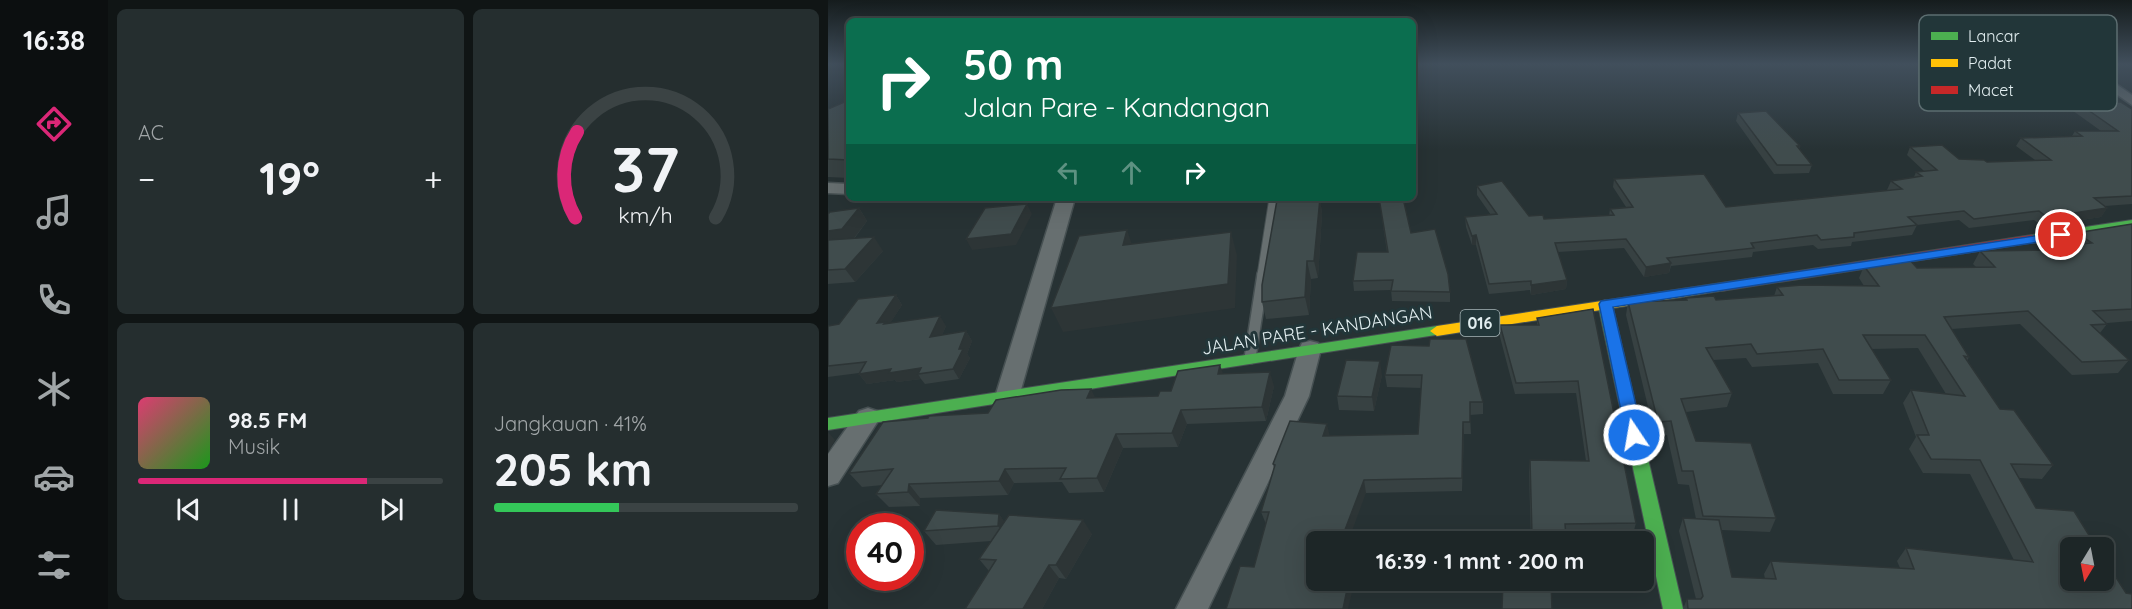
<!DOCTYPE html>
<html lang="id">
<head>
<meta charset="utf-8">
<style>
	:root { --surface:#1d2627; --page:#252e2f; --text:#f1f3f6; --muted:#a0a5a7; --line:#3b4344; --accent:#db2777 }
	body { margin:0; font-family:Quicksand,sans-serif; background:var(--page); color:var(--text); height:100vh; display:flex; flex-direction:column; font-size:22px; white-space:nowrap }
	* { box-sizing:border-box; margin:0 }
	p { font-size:20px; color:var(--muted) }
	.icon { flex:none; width:33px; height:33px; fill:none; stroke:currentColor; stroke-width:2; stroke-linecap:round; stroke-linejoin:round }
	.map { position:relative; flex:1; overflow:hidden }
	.details { display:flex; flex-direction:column; gap:9px; padding:9px; background:#101515; width:720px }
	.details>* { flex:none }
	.hud { position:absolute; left:18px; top:18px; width:570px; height:183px; border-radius:9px; box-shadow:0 6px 24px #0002,0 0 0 2px var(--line); background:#0b6e4f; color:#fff; overflow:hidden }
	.needle { width:39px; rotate:190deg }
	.tools { position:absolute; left:1232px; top:537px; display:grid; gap:12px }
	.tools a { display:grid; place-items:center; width:54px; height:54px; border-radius:9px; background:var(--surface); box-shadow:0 6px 24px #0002,0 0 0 2px var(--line); font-size:30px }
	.speed { position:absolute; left:18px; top:513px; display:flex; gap:12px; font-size:30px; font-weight:700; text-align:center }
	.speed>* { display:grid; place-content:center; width:78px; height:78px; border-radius:50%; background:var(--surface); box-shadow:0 6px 24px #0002,0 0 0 2px var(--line); line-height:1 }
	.speed .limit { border:9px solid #d22; background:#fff; color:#111 }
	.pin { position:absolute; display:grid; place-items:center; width:51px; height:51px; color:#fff; margin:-26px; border:3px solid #fff; border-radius:50%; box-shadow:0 2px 6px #0007 }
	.me { position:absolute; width:66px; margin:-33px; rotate:348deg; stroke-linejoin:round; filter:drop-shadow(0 0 4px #0008) }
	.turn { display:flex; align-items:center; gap:21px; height:126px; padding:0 18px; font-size:27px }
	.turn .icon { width:78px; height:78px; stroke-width:2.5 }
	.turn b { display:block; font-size:42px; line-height:51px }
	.lanes { display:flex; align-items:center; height:57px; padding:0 18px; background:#0003; justify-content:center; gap:30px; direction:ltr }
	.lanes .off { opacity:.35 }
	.big { font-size:45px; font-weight:700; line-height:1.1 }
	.details .tile { flex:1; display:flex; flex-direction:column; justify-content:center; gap:9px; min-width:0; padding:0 21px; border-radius:9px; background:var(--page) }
	.details .dial { align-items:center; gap:0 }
	.dial svg { height:156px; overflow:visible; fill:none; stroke:var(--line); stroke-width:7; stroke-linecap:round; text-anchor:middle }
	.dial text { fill:var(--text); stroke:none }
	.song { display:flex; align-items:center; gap:18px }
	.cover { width:72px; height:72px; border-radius:9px; background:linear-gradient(135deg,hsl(340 70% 55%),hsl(120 70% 35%)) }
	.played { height:6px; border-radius:3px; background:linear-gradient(90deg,var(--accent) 75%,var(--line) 75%) }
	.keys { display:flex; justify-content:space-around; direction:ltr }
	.heat { display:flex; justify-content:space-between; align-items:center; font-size:33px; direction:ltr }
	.charge { height:9px; border-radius:4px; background:linear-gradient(90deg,#34c759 41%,var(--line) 0) }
	.details .tiles { flex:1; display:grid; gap:9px; grid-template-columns:repeat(2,1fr) }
	.trip { position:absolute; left:478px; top:531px; width:348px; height:60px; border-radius:9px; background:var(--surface); box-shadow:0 6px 24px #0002,0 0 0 2px var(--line); font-weight:700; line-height:60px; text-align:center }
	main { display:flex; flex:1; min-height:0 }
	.menu { display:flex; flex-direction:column; width:108px; justify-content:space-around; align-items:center; background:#0c0f10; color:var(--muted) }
	.menu .icon { width:42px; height:42px }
	.menu .active { color:var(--accent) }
	.menu b { font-size:27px; color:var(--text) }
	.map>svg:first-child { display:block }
</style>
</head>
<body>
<main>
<nav class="menu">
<b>16:38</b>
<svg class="icon active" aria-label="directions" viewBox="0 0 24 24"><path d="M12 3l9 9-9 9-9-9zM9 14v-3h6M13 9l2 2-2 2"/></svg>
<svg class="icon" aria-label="music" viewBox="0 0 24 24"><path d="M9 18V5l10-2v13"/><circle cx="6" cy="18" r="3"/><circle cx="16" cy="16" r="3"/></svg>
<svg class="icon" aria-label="phone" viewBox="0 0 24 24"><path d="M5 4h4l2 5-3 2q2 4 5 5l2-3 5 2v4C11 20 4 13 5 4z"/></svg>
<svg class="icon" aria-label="climate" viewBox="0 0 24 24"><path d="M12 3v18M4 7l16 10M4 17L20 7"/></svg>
<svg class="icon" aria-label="car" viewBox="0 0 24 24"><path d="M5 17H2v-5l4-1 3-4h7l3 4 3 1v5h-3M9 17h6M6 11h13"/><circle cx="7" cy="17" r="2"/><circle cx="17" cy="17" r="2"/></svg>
<svg class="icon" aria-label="filters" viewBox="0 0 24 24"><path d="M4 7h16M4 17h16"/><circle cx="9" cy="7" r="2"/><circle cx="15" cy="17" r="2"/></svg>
</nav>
<section class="details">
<div class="tiles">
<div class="tile"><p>AC</p>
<div class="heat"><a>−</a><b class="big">19°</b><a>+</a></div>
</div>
<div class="tile dial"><svg viewBox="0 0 100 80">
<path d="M14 69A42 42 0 1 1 86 69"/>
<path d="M14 69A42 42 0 0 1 15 25" stroke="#db2777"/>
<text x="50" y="56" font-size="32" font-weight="700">37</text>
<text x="50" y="72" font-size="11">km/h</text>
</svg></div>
<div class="tile">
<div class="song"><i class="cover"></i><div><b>98.5 FM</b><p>Musik</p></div></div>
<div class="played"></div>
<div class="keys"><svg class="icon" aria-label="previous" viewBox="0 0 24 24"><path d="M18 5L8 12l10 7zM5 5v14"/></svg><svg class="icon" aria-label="pause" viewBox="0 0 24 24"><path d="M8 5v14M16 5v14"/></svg><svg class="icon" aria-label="next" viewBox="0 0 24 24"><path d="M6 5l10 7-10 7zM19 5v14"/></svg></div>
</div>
<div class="tile"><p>Jangkauan · 41%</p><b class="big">205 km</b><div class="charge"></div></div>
</div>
</section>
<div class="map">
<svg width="1304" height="609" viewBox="0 0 1304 609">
	<rect width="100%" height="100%" fill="#273234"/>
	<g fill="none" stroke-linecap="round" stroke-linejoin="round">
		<defs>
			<polyline id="lane-far1" points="434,275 446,198"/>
			<polyline id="lane" points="422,358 435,274"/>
			<g id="street">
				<polygon points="1245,64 1259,64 1304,95 1304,105"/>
				<polygon points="0,183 21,184 21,194 0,193"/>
				<polygon points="229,198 247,198 191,397 188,403 179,406 170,403 167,397"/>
				<polygon points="482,341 490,343 493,349 481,396 380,609 348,609 457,396 471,349 474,343"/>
				<polygon points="40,408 49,411 52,418 10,483 0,486 0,454 31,411"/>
			</g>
			<g id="fast">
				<polygon points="1304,220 1304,228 1204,243 1198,239 1204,235"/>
				<polygon points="777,300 784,304 855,609 835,609 770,304"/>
				<polygon points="609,326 614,328 616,331 614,334 0,430 0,418"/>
			</g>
			<polygon id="slow" points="893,283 900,287 898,290 609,336 602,331 609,326"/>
			<polygon id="jam" points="1204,235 1210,239 1208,242 893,291 886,287 893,283"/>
		</defs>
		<use href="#lane-far1" stroke="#465052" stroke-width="11"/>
		<use href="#lane" stroke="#465052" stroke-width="14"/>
		<use href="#street" stroke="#465052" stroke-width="3"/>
		<use href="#fast" stroke="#465052" stroke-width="2"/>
		<use href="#slow" stroke="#465052" stroke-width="2"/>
		<use href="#jam" stroke="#465052" stroke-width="2"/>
		<use href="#lane-far1" stroke="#676f70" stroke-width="9"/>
		<use href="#lane" stroke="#676f70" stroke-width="11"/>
		<use href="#street" fill="#676f70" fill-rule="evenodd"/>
		<use href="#fast" fill="#4caf50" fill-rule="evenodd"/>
		<use href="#slow" fill="#ffc107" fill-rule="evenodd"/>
		<use href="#jam" fill="#c62828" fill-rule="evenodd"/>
	</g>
	<g fill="#374142" fill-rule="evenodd">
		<polygon points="1220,82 1304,109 1304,204 1277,206 1279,208 1273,217 1214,226 1206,220 1141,228 1131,220 1089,225 1084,235 1024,242 1023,246 990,249 985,245 925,252 924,257 843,266 841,273 816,277 796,248 730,252 739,280 738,289 703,295 702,290 661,294 648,245 644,245 638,227 637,217 663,215 649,195 649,186 701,216 716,219 781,216 782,209 798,207 785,187 786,179 898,207 1060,190 1059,190 1063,181 1086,177 1088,172 1096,171 1079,155 1082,147 1131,159 1159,162 1207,160 1188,146 1193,138 1244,136 1247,131 1273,131 1216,90"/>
		<polygon points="21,100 21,178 0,177 0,109"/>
		<polygon points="910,113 972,146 971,149 984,165 981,173 946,174 908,121"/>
		<polygon points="492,198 494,214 490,278 483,279 481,315 438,319 434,302"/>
		<polygon points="551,198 583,233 622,292 622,302 564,301 563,290 526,291 525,281 559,252"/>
		<polygon points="31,208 39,221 26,239 55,251 27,282 0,284 0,214"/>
		<path d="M1304,224V321L1279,323V324L1272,333L1301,360L1290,373L1244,375L1192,324L1124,329L1141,357L1139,361L1172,409L1225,465L1214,479L1191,478L1208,508L1304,609H855L859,599H868L851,531L855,518L868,519L861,485L850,484L839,435L827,436L798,315L800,302L858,300V298L888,300L946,296L949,287L1036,286L1031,278L1036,266L1089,268L1148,267L1145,264L1152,251L1222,250L1225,246L1241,245L1248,233ZM1090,348L1118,394L1083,390L1075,403L1088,437L1081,449L1095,473L1142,474L1186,560L1078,548L1069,561L1072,568L943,561L936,574L937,579L904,577L893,530L942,532L948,518L868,441L858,412L899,407L904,393L885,360L918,358L924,367L990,363L1005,394H1055L1063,380L1043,349Z"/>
		<polygon points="68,295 74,305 62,323 118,326 114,335 138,331 144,341 139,354 142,358 131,379 97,384 93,379 69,382 67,380 39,384 31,374 31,373 0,377 0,326 11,324"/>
		<polygon points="765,309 808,523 805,534 738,536 737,542 703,542 701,472 702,460 758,461 748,393 687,394 672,337 672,325 709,325 709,318"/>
		<polygon points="563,345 655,402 655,414 642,415 643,434 636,434 634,491 538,493 426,567 438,524 433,512 446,468 445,464 502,436 590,434 594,388 559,387 557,375"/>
		<polygon points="395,374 446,386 438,421 359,424 350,447 295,448 276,492 241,493 234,482 186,483 180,495 92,498 92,506 61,507 48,494 55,485 34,487 21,473 160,413 268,398 330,396"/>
		<polygon points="554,375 546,411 511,410 509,396"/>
		<polygon points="171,514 176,522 264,534 238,579 231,578 214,609 137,609 161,571 151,559 163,541 108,545 96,531"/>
	</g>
	<g fill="#2d3536">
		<polygon points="492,198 494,214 490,278 486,261"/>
		<polygon points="199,204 204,214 188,245 144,250 138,239"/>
		<polygon points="31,208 39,221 23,242 0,245 0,231"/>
		<polygon points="1279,208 1273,217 1214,226 1219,217"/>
		<polygon points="299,230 307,253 295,245"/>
		<polygon points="403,232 409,255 407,308 235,332 223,308"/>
		<polygon points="648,235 648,245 644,245 644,236"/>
		<polygon points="46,237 55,251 27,282 17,269"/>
		<polygon points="479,261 483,279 481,315 477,297"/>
		<polygon points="843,263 841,273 816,277 818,267"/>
		<polygon points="739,280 738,289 703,295 703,285"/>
		<polygon points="68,295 74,305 61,325 49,323"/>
		<polygon points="112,316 118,326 109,347 102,337"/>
		<polygon points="138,331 144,341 139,354 142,358 131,379 125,369 131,349"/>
		<polygon points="552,361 554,375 546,411 544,397"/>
		<polygon points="392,365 397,379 390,374"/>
		<polygon points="93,368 90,374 93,379 69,382 67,380 39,384 31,374 63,369"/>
		<polygon points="442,372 446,386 438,421 434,407"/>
		<polygon points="263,389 270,403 259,398"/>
		<polygon points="353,410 359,424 350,447 344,433"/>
		<polygon points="635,422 636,434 634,491 634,478"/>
		<polygon points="499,424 502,437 495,436"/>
		<polygon points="0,432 7,440 0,453"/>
		<polygon points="288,434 295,448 276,492 269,478"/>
		<polygon points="177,469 186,483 180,495 171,481"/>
		<polygon points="536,480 538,493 520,542 515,535"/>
		<polygon points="81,484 92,498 92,506 80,492"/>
		<polygon points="171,514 181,528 181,540 170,526"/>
		<polygon points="255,520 264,534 238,579 228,565"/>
		<polygon points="221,565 231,578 214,609 195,609"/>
		<polygon points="521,580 527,580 520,609 515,609"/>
	</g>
	<g fill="#404c4d" stroke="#2d3536" stroke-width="1.5">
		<polygon points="1220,82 1257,84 1282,102 1293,102 1304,109 1304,196 1266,198 1279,208 1219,217 1211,211 1146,219 1136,211 1080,217 1089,225 1026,233 1026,237 993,240 989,235 923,243 926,248 839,258 843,263 818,267 798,239 727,243 739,280 703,285 703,281 661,284 648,235 644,236 637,217 669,214 649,186 674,181 701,216 715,215 716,219 786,215 782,209 805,207 786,179 876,174 898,207 1074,189 1063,181 1094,176 1088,172 1109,170 1082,147 1114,145 1131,159 1156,160 1159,162 1223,160 1193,138 1254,136 1247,131 1290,131"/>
		<polygon points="21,100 21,160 0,159 0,109"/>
		<polygon points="938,111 972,146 969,146 984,165 949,165 910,113"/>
		<polygon points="492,198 486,261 479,261 477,297 434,302 434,285 449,200"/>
		<polygon points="551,198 575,198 583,233 607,229 620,274 622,292 563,291 565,280 525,281 529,252 560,252"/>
		<polygon points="199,204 183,234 138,239 157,208"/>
		<polygon points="31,208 14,229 0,231 0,214 2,212"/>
		<polygon points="1304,224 1304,309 1265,311 1279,324 1263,325 1301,360 1254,362 1200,311 1116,317 1141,357 1136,356 1172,409 1186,410 1225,465 1183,464 1208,508 1246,511 1269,548 1242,548 1242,580 1275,580 1275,557 1298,593 1304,594 1304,609 860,609 859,599 873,599 875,596 855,518 891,520 904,577 948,579 943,561 1086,569 1078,548 1205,562 1152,460 1103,459 1089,435 1101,435 1083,390 1137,396 1097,335 1035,335 1063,380 1011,380 995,349 929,354 923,344 878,348 904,393 853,399 868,441 923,443 948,518 875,516 865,471 854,471 843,421 830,422 800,302 859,300 858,298 886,296 888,300 955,295 949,287 974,285 1051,286 1036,266 1081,259 1089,268 1167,267 1152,251 1230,250 1225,246 1264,243 1248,233"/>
		<polygon points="299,230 295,245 403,232 400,284 223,308 251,236"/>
		<polygon points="46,237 17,269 0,270 0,240"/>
		<polygon points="68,295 49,323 58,322 56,324 112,316 102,337 138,331 131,349 135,349 125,369 90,374 93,368 61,373 63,369 31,374 38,362 0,366 0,326 11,324 30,299"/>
		<polygon points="765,309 808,523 737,524 738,536 704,535 702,460 761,461 750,381 688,383 672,325 711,325 709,318"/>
		<polygon points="602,339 638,339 655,402 642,402 642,422 635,422 634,478 536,480 515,535 559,537 558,542 489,542 489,580 521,580 515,609 398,609 412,566 426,567 441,512 433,512 447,465 445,464 462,421 499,424 495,436 590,434 594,375 557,375 563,345 601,346"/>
		<polygon points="518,360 552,361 544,397 509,396"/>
		<polygon points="392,365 390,374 442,372 434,407 353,410 344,433 288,434 269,478 232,479 238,468 177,469 171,481 81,484 80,492 48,494 65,469 21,473 55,422 100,418 101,416 160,413 168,400 233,390 263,389 259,398 330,396 332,391 343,391 350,371"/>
		<polygon points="108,510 171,514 170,526 96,531"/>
		<polygon points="181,515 255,520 228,565 221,565 195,609 137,609 168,560 151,559"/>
		<polygon points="675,580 723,580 724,609 674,609"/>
	</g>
	<linearGradient id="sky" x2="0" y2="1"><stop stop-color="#151c1d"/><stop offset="0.43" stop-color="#414f5c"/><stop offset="1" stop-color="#414f5c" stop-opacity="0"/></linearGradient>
	<rect width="1304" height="149" fill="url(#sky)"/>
	<polygon fill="#1a73e8" stroke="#114b97" stroke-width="1.5" points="1233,232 1237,233 1237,238 785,307 815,435 812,439 806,441 801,439 798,435 771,304 773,301"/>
	<g text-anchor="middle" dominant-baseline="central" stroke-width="6" stroke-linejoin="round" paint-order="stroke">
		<rect fill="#223639" stroke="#a8b7b9" stroke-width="1.5" x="632.5" y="310" width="39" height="26" rx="4.5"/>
		<g font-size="16" font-weight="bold" fill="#e2eef0">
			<text x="652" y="323">016</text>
		</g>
		<g font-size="18" fill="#e2eef0" stroke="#223639">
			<text transform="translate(489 330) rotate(-9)">JALAN PARE - KANDANGAN</text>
		</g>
	</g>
	<rect x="1091" y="15" width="198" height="96" rx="9" fill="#223639" stroke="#5c6d70" stroke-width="1.5"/>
	<rect x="1103" y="32" width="27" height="8" fill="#4caf50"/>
	<rect x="1103" y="59" width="27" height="8" fill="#ffc107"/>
	<rect x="1103" y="86" width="27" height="8" fill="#c62828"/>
	<g font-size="16" fill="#e2eef0">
		<text x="1140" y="42">Lancar</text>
		<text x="1140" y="69">Padat</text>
		<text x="1140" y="96">Macet</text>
	</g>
</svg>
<div class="tools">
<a><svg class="needle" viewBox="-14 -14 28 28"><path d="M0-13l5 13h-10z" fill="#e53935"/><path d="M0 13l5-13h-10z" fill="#a0a5a7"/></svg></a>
</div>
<div class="speed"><div class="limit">40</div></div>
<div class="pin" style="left:1233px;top:235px;background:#d93025"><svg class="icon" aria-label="arrive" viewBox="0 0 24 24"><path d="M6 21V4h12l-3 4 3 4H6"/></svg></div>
<svg class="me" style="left:806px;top:435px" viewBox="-20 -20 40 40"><circle r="17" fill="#1a73e8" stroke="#fff" stroke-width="3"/><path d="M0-11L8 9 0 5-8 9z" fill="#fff"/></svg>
<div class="trip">16:39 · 1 mnt · 200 m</div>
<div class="hud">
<div class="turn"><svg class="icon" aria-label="right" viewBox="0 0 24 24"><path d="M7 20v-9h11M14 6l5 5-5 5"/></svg><div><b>50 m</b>Jalan Pare - Kandangan</div></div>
<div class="lanes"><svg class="icon off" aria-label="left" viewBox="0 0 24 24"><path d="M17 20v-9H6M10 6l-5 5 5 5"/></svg><svg class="icon off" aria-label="ahead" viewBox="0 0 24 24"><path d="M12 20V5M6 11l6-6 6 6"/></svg><svg class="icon" aria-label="right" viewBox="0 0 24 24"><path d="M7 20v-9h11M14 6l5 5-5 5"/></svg></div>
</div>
</div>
</main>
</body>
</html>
